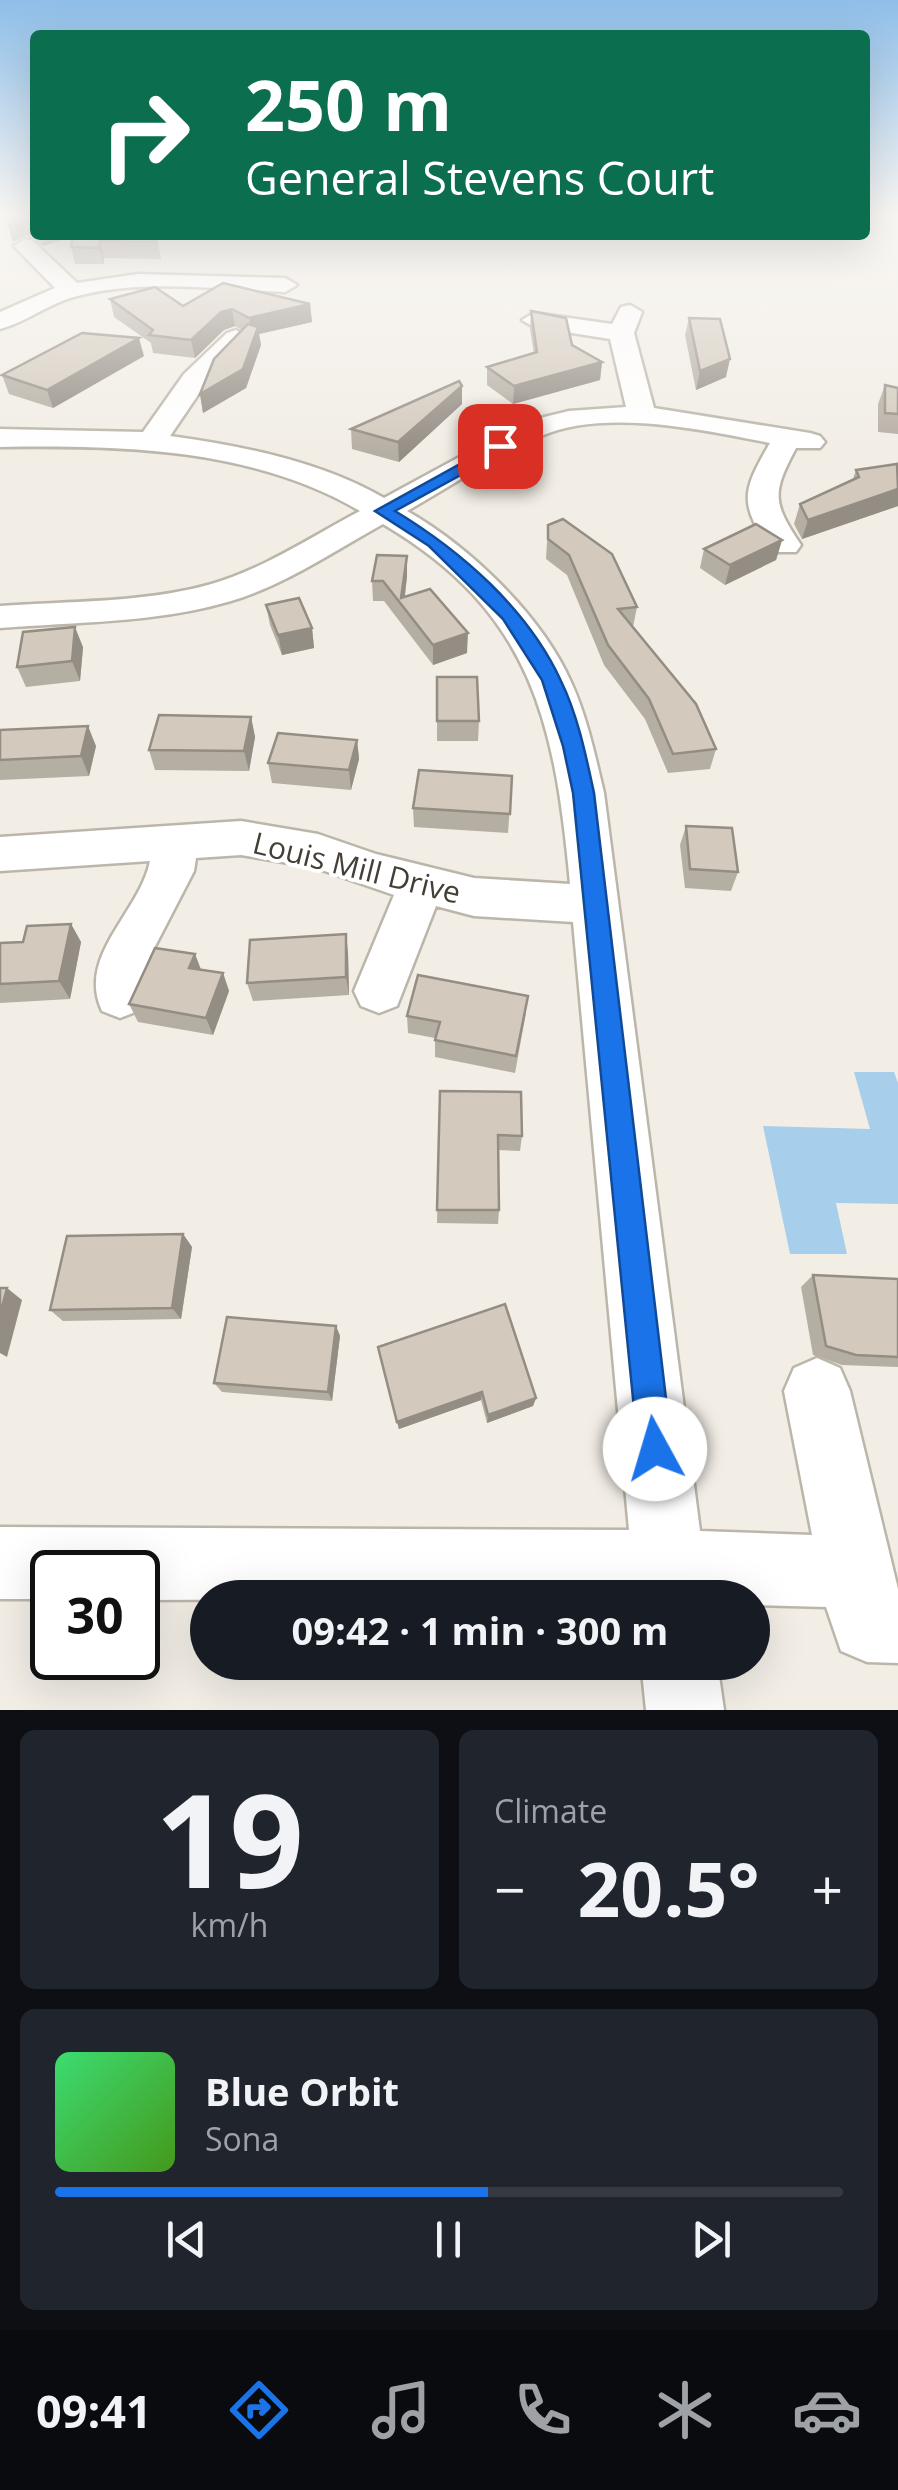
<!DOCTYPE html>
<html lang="en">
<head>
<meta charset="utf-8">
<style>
	:root { --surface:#171b24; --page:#20242c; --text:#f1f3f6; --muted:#9ea1a6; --line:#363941; --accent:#1a73e8 }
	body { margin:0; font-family:"Open Sans",sans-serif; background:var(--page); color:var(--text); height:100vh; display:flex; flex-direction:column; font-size:38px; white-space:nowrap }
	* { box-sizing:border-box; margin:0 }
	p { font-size:32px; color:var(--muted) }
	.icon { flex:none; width:55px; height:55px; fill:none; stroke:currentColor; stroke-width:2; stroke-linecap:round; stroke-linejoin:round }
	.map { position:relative; height:1710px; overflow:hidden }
	.details { display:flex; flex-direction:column; gap:20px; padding:20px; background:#0d0f14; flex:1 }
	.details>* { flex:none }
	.guide { position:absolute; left:30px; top:30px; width:840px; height:210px; border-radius:10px; box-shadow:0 10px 40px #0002; background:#0b6e4f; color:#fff; overflow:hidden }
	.speed { position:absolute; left:30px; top:1550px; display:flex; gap:20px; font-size:50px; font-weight:700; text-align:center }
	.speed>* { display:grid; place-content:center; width:130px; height:130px; border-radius:50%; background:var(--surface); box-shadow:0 10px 40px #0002; line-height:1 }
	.speed .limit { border:5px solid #111; border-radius:15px; background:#fff; color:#111 }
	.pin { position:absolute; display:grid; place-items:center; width:85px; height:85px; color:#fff; margin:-42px; border-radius:20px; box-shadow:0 5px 15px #0006 }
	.me { position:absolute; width:110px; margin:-55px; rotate:354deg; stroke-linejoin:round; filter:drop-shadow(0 0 8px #0008) }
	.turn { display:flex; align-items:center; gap:35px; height:210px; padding:0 50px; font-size:45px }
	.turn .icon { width:130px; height:130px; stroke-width:2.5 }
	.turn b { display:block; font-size:70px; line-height:85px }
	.big { font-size:75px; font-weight:700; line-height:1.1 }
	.details .card { flex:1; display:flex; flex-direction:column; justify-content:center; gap:15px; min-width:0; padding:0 35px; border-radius:15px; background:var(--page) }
	.details .dial { align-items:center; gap:0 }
	.dial b { font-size:130px; line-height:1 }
	.song { display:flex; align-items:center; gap:30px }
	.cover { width:120px; height:120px; border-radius:15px; background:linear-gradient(135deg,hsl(140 70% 55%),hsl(100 70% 35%)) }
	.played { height:10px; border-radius:5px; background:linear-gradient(90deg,var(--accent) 55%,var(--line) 55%) }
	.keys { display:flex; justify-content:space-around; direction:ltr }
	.heat { display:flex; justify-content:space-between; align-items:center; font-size:55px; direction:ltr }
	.details .tiles { flex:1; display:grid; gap:20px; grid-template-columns:1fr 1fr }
	.card:last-child { grid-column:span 2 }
	.trip { position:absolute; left:190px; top:1580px; width:580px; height:100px; border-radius:50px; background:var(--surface); box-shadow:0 10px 40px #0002; font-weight:700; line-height:100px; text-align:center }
	.dock { display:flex; height:160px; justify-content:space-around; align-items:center; background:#090b0e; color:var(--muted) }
	.dock .icon { width:70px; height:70px }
	.dock .active { color:var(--accent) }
	.dock b { font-size:45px; color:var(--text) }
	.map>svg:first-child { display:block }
</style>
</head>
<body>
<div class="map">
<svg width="898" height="1710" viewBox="0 0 898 1710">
	<rect width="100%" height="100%" fill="#f2eee6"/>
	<polygon fill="#a7ceeb" points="854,1072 894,1072 898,1083 898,1204 836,1203 847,1254 790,1254 763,1126 870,1129"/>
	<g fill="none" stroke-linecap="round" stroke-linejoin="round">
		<defs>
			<g id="minor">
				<path d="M25,239L33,241L77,283L138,274L285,278L297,285L285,292C215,289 138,278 70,298C45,306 24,323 0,329V312L55,288L14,246Z"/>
				<path d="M630,305L642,312L634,333L654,408L810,433L820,436L825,442L820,448H796C772,493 772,502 801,545L796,552H772C739,503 741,493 770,443C705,430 604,408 541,436C495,456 451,486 407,511C470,547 541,615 571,682C587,717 595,755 604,793L700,1531L812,1535L784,1391L794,1368L817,1358L840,1368L850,1391L898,1589V1663L867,1662L841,1651L826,1607L752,1605V1598L138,1600V1572H52V1599H0V1527L629,1530L573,922L474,916L436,906L397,1006L379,1013L361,1006L354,991L394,895L313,867L241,855L196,858L194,871L149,958L145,996L138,1011L120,1018L102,1011C76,956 140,912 150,861L0,871V837L241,821L318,834L376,854L474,878L570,884C555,724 533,612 383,524C334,551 285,585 231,601C157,623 76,622 0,628V606C68,601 142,603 208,585C262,570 311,537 360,511C254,448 120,445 0,447V429L143,432L184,374L227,333L236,330L249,338L204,386L170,436C242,446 320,461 384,498L524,422L569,411L626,407L610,339L534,327L522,320L534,313L612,324L621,307Z"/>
				<polygon points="641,1662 717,1662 724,1710 646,1710"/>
			</g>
		</defs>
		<use href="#minor" stroke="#bcb6aa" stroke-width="5"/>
		<use href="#minor" fill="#fff" fill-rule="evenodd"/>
	</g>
	<g fill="#b5aea3">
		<polygon points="16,215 35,215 35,235 141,235 158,242 161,259 104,258 104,264 75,264 71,247 73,236 43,246 26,235 13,242 8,226"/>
		<polygon points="110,299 183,306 310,304 312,322 259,334 261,345 246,388 203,413 200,394 242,330 235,326 224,330 195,358 153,353 151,343 114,317"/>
		<polygon points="531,311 572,345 602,362 600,380 513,404 487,385 487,367 534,354 530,329"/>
		<polygon points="689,318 726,377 696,390 685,335"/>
		<polygon points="144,356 53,408 9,394 2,375"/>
		<polygon points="885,385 898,388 898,434 878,432 878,404"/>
		<polygon points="462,386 462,404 399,462 352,449 351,429"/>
		<polygon points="898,465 898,506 802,539 794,524 800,504 853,479 856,470"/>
		<polygon points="548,525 637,607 633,627 716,749 710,769 668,773 645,719 604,665 567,575 546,559"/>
		<polygon points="782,540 776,560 725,585 700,568 704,549"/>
		<polygon points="407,556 407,576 405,597 467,653 433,665 384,601 373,601 372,581"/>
		<polygon points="266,605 312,628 314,648 282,655 270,625"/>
		<polygon points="83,647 80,681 26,687 17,667"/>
		<polygon points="437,677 479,721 478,741 437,741"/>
		<polygon points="251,717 255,737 249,771 155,770 149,750"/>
		<polygon points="0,730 96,746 89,776 0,780"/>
		<polygon points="357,740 359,759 351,790 272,783 268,763"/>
		<polygon points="512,776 508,833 414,827 413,808"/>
		<polygon points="686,826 738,872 731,891 685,888 680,845"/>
		<polygon points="71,924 81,942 70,999 0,1003 0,943 23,942"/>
		<polygon points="348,952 349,995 253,1001 247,983"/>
		<polygon points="223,973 229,991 213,1035 138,1022 129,1004"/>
		<polygon points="526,1013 515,1073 435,1057 435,1038 408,1033 407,1016"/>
		<polygon points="440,1091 522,1136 520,1151 498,1150 499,1210 498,1224 437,1223"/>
		<polygon points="183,1234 192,1247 181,1319 63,1321 50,1310"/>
		<polygon points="813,1275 898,1279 898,1367 842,1365 813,1355 801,1287"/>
		<polygon points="336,1326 340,1336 332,1401 222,1392 214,1383"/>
		<polygon points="378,1347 536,1398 533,1406 487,1423 481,1400 399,1429"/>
	</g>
	<g fill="#948d84">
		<polygon points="21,219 26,235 13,242 8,226"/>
		<polygon points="40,235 77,235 43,246"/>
		<polygon points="100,241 104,258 104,264 99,248"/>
		<polygon points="310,304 312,322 259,334 261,345 246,388 203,413 200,394 252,336 249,318"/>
		<polygon points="232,309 235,326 224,330 195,358 191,340 221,312"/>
		<polygon points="139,338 144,356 53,408 47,390"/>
		<polygon points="730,359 726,377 696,390 700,371"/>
		<polygon points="602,362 600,380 513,404 514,386"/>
		<polygon points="462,386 462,404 399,462 398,442"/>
		<polygon points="898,489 898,506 802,539 808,520"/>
		<polygon points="782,540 776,560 725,585 730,565"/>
		<polygon points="407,556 407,576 403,608 401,598"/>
		<polygon points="75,627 83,647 80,681 72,661"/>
		<polygon points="312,628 314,648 282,655 278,635"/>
		<polygon points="468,633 467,653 433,665 433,645"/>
		<polygon points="251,717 255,737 249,771 244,751"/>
		<polygon points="88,726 96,746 89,776 81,756"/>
		<polygon points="357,740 359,759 351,790 349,770"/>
		<polygon points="71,924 81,942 70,999 59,981"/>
		<polygon points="346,934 348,952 349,995 346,977"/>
		<polygon points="195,954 202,972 189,968"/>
		<polygon points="223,973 229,991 213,1035 206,1018"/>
		<polygon points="183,1234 192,1247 181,1319 172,1308"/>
		<polygon points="7,1288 22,1300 7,1357 0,1353 0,1315"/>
		<polygon points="336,1326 340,1336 332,1401 328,1392"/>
		<polygon points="482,1392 481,1400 399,1429 397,1422"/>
		<polygon points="536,1398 533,1406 487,1423 488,1415"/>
	</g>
	<g fill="#d3cabd" stroke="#948d84" stroke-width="2.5">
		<polygon points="16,215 35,215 35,227 21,219 8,226"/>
		<polygon points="73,235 141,235 158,242 100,241 99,248 71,247"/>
		<polygon points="223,283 310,304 249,318 232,309 221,312 191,340 149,335 153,330 110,299 155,287 183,306"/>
		<polygon points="531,311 566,318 572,345 602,362 514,386 487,367 537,352"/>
		<polygon points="689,318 720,319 730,359 700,371"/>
		<polygon points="248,324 258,327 243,369 200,394 214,359"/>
		<polygon points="82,333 139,338 47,390 2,375"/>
		<polygon points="459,381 462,386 398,442 351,429"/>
		<polygon points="885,385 898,388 898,414 885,413"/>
		<polygon points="897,464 898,489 808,520 800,504 859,477 856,470"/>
		<polygon points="563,519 612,554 637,607 618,609 696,704 716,749 673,754 649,699 608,645 569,555 548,539 548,525"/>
		<polygon points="756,524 782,540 730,565 704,549"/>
		<polygon points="377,555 407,556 401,598 430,589 468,633 433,645 383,581 372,581"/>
		<polygon points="299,598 312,628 278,635 266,605"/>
		<polygon points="75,627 72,661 17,667 23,632"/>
		<polygon points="437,677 477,677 479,721 437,721"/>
		<polygon points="159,715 251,717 244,751 149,750"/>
		<polygon points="88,726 81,756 0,760 0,730"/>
		<polygon points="278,733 357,740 349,770 268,763"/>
		<polygon points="419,770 512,776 510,814 413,808"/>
		<polygon points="686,826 732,828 738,872 690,869"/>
		<polygon points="71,924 59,981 0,984 0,943 23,942 27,926"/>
		<polygon points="346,934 346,977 247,983 250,940"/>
		<polygon points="155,948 195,954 189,968 223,973 206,1018 129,1004"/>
		<polygon points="418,975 528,996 516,1056 435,1040 440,1022 407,1016"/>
		<polygon points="440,1091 521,1092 522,1136 498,1135 499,1210 437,1210"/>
		<polygon points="183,1234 172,1308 50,1310 67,1236"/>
		<polygon points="813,1275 898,1279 898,1357 856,1355 826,1346"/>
		<polygon points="0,1288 7,1288 0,1315"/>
		<polygon points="505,1304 536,1398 488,1415 482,1392 397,1422 378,1347"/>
		<polygon points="227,1317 336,1326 328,1392 214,1383"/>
	</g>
	<linearGradient id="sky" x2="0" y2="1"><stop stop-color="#8ebee9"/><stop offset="0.47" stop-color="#f9f7f4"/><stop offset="1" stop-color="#f9f7f4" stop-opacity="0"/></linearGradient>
	<rect width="898" height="455" fill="url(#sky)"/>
	<path fill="#1a73e8" stroke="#114b97" stroke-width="2.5" d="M500,442L508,446L506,450L395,511C461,551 528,609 561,681C578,716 586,756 594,793L672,1449L667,1461L655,1466L643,1461L638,1449L573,793L563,746L542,680L503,619L429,546L375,511Z"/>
	<g text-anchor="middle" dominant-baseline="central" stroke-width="8" stroke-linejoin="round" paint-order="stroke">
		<g font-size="30" fill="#443f36" stroke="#fff">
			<text transform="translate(357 867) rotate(14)">Louis Mill Drive</text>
		</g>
	</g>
</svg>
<div class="speed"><div class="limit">30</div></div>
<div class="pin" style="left:500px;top:446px;background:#d93025"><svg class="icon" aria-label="arrive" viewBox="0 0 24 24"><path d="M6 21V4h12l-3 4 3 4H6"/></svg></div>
<svg class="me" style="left:655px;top:1449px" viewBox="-20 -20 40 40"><circle r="19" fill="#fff"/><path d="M0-13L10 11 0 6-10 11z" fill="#1a73e8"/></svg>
<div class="trip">09:42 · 1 min · 300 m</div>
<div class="guide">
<div class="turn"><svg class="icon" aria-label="right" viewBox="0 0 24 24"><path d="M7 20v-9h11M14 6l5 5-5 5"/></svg><div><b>250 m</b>General Stevens Court</div></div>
</div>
</div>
<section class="details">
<div class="tiles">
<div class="card dial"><b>19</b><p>km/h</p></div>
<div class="card"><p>Climate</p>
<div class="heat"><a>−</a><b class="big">20.5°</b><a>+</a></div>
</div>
<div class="card">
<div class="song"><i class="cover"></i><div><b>Blue Orbit</b><p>Sona</p></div></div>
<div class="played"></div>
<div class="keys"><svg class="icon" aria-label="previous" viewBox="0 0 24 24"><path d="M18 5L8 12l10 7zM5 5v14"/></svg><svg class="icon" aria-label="pause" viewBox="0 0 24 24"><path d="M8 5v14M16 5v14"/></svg><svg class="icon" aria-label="next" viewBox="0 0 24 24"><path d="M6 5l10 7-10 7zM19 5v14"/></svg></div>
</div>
</div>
</section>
<nav class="dock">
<b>09:41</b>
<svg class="icon active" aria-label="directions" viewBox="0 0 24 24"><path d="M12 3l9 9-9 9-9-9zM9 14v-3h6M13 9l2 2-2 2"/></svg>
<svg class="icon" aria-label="music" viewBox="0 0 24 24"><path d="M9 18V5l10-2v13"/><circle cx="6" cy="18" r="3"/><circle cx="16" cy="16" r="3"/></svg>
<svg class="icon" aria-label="phone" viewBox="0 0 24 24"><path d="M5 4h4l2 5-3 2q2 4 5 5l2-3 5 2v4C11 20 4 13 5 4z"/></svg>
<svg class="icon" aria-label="climate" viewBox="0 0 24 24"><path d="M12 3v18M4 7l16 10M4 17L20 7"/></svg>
<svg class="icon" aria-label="car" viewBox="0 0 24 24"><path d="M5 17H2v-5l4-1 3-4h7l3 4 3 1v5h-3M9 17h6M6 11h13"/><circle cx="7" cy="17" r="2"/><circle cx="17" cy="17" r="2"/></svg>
</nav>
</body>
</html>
